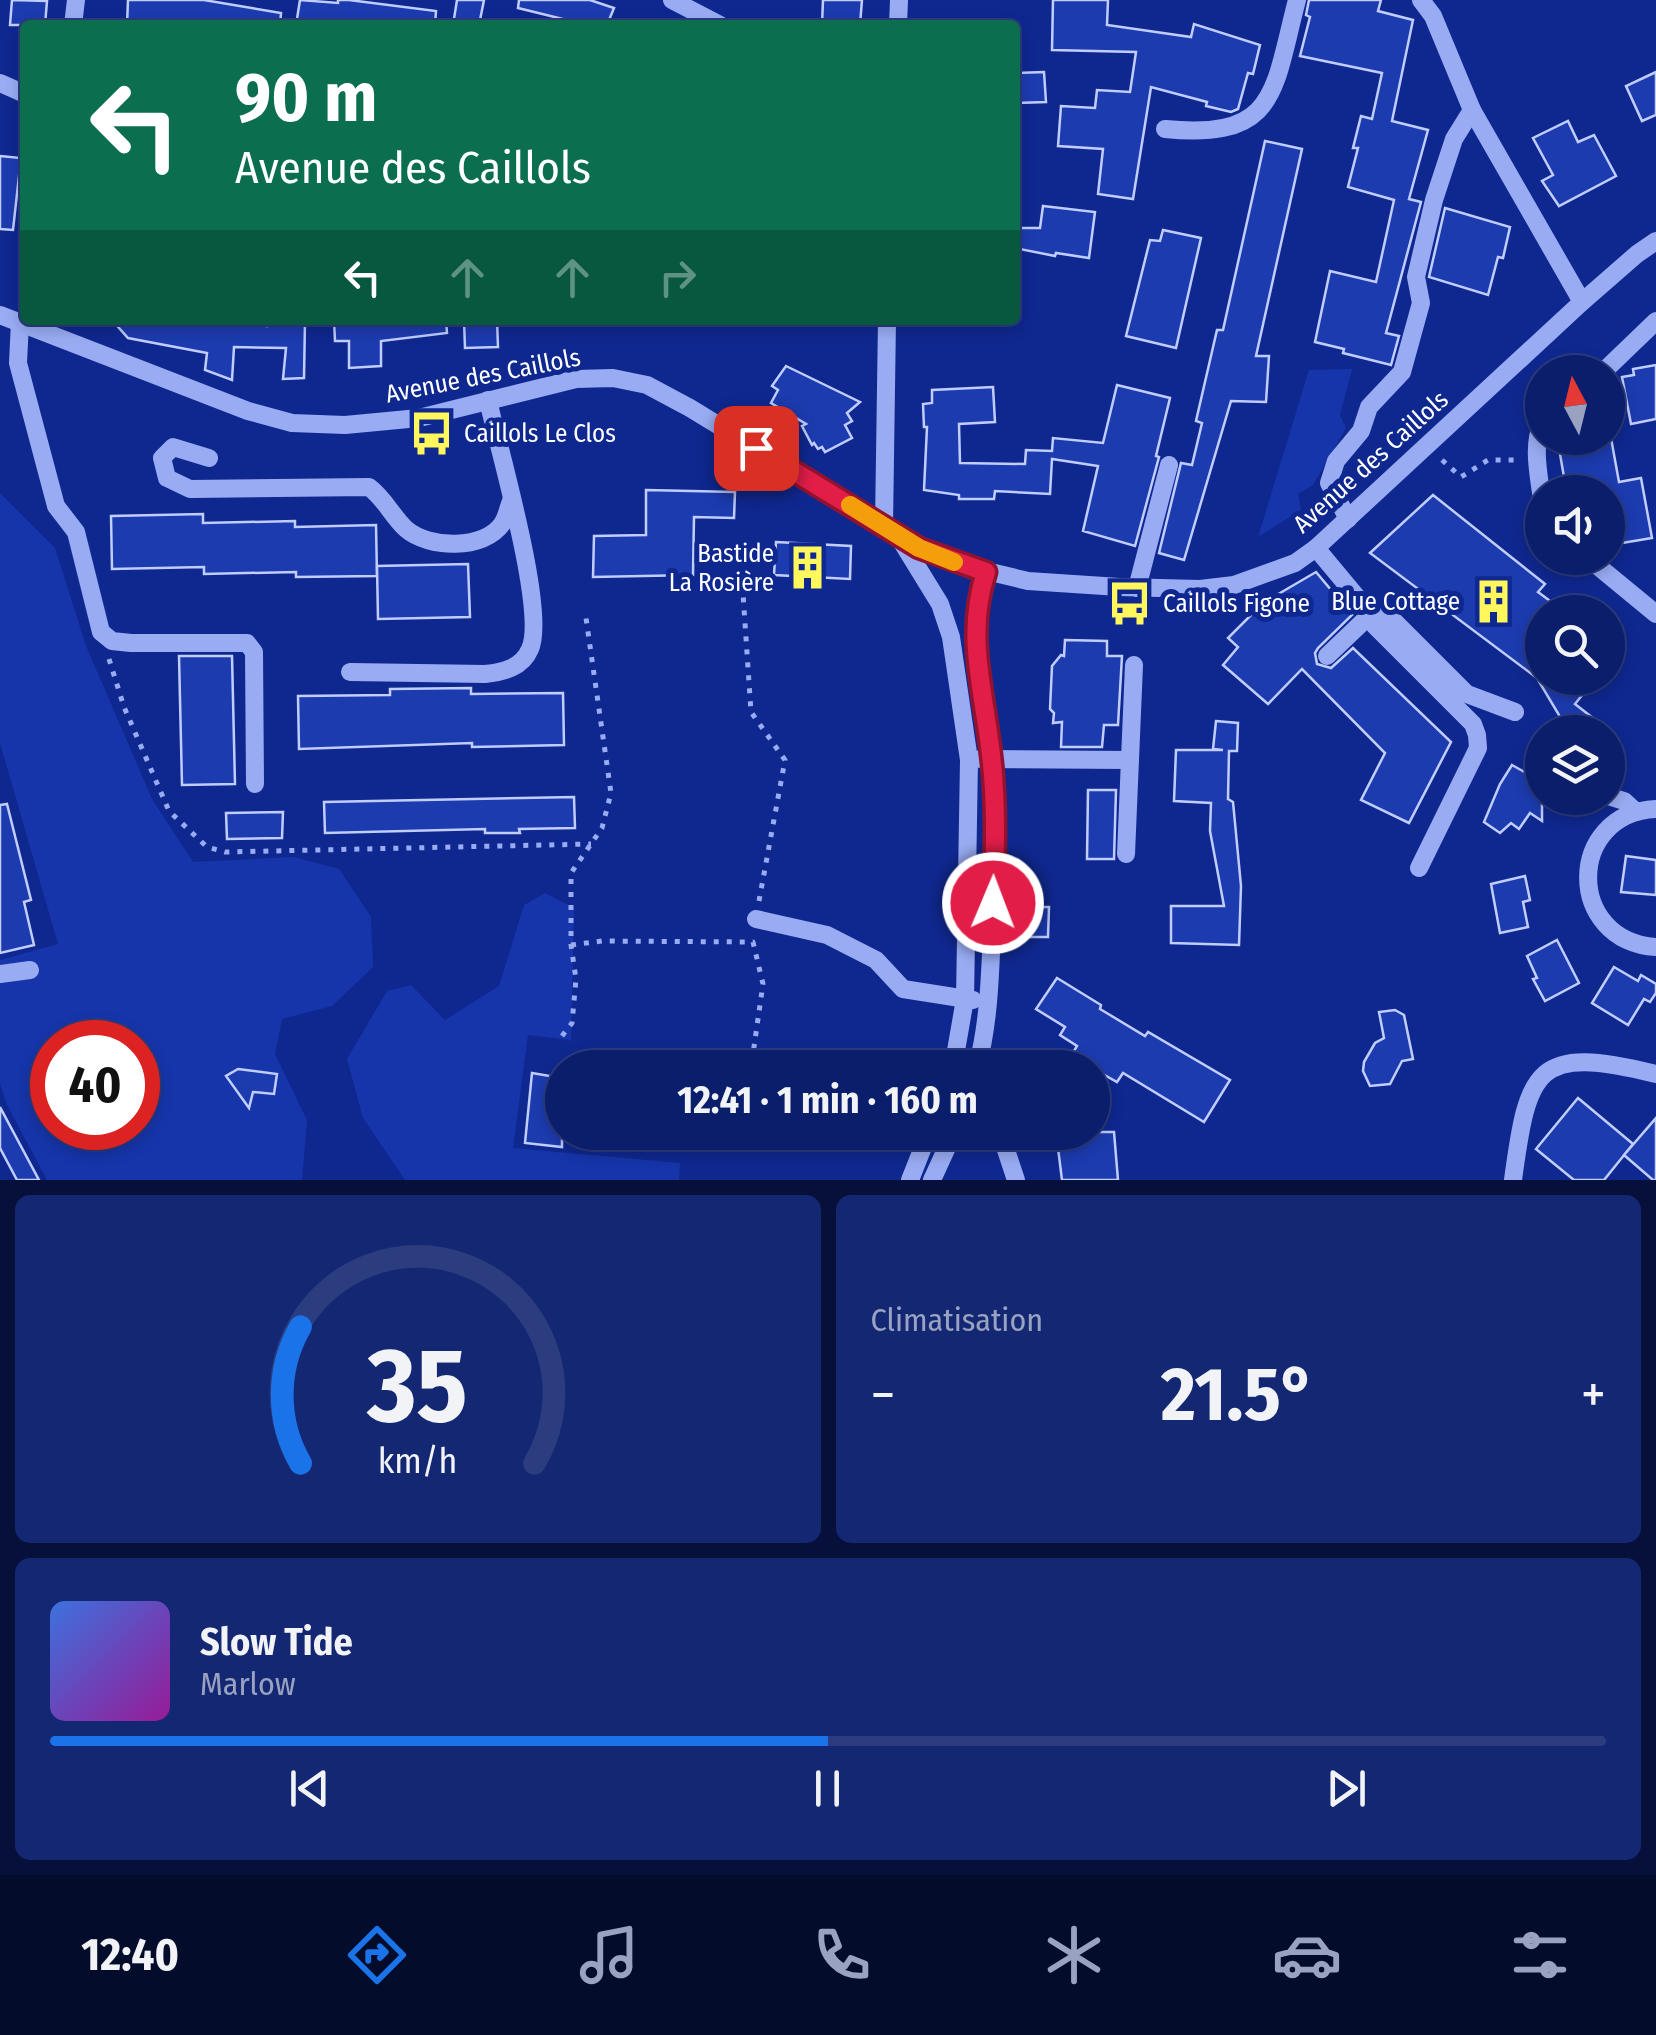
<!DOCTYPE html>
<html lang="fr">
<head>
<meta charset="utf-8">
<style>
	:root { --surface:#0b1e6c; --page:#142772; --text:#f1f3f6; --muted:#9aa2c2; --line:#2b3c7f; --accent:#1a73e8 }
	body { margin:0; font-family:"Fira Sans Condensed",sans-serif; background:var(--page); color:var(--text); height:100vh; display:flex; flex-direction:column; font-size:38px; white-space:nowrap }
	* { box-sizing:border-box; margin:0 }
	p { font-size:32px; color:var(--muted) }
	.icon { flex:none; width:55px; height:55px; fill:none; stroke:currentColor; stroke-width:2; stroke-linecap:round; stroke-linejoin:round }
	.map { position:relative; height:1180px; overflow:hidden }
	.side { display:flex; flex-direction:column; gap:15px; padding:15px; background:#06103b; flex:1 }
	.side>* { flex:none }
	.top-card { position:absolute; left:20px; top:20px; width:1000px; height:305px; border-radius:10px; box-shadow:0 5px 15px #0003,0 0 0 2px var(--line); background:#0b6e4f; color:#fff; overflow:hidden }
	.needle { width:65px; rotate:353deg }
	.buttons { position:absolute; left:1525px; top:355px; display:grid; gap:20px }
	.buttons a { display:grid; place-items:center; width:100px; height:100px; border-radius:50%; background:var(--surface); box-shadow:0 5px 15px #0003,0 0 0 2px var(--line); font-size:50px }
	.speed { position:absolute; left:30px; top:1020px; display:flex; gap:20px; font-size:50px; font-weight:700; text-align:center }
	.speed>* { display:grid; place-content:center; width:130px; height:130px; border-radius:50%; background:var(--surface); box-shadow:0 5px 15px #0003,0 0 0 2px var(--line); line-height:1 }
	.speed .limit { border:15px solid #d22; background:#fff; color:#111 }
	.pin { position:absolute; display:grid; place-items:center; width:85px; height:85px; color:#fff; margin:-42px; border-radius:20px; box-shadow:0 5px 15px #0006 }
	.me { position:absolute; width:110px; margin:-55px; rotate:1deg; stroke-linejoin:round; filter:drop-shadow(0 0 8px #0008) }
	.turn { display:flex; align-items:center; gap:35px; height:210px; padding:0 50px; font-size:45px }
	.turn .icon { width:130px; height:130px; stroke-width:2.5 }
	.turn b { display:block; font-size:70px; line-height:85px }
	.lanes { display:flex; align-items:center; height:95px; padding:0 50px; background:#0003; justify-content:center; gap:50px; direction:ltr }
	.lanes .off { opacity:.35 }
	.big { font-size:75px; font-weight:700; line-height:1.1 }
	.side .tile { flex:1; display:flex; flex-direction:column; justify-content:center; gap:15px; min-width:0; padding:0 35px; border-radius:15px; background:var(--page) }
	.side .dial { align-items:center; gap:0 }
	.dial svg { height:260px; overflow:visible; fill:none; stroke:var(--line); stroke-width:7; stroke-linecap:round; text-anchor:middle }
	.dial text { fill:var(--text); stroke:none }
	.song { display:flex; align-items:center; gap:30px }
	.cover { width:120px; height:120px; border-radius:15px; background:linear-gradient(135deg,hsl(220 70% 55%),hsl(300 70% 35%)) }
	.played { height:10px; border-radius:5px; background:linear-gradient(90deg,var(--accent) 50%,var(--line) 50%) }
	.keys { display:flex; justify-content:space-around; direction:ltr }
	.heat { display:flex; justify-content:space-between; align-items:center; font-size:55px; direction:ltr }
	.side .tiles { flex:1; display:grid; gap:15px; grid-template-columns:1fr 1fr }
	.tile:last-child { grid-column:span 2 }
	.trip { position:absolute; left:545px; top:1050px; width:565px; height:100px; border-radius:50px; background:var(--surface); box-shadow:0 5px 15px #0003,0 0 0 2px var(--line); font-weight:700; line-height:100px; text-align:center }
	.menu { display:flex; height:160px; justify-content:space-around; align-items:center; background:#040c2b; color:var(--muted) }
	.menu .icon { width:70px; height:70px }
	.menu .current { color:var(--accent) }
	.menu b { font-size:45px; color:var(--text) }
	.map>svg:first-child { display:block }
</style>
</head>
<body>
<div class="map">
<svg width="1656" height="1180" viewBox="0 0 1656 1180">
	<rect width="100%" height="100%" fill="#0f2890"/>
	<g fill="#1635aa" fill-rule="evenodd">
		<polygon points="1352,369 1340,415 1346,428 1313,485 1298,494 1301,510 1258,537 1309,370"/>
		<path d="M0,493L55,548L86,646L152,799L193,862L294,857L339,869L371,917L373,967L332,1006L282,1019L275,1054L307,1120L302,1180H47L7,1105L0,1084V960L58,944L0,743ZM52,1042H138V1128H52Z"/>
		<polygon points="545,893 574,908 571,1040 528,1035 513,1148 680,1163 679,1180 405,1180 363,1118 347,1059 387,991 411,985 445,1020 499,986 524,905"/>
	</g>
	<g fill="#1c3baf" stroke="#c0cdfe" stroke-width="2.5">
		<polygon points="12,0 47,1 45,25 10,25"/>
		<polygon points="128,0 204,0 281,13 280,25 127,25"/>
		<polygon points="300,0 338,3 338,0 349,0 436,11 435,25 296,25"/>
		<polygon points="457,0 484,0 479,25 453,25"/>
		<polygon points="519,0 590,0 614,8 607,25 587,25 518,8"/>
		<polygon points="823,0 862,0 860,25 822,25"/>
		<polygon points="1053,0 1108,0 1107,25 1191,37 1194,24 1260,45 1253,74 1248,73 1238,109 1231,112 1206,106 1207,102 1151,87 1133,199 1098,194 1103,149 1058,146 1061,106 1095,108 1097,90 1130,92 1136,52 1052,50"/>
		<polygon points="1309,0 1381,0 1378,11 1413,20 1392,121 1428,130 1409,199 1421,202 1386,333 1399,336 1391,365 1343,353 1344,349 1315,342 1330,271 1376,282 1394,200 1348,187 1358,148 1353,148 1361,116 1372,119 1382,73 1300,56 1310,17 1306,15"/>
		<polygon points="1044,72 1046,102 1015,103 1015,73"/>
		<polygon points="1656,72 1656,115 1642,121 1626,86"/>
		<polygon points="1568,121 1578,142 1594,135 1616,176 1559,206 1542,181 1553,175 1533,138"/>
		<polygon points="1265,141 1302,149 1256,356 1269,356 1266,402 1231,401 1184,560 1159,553 1181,463 1192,465 1202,423 1196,421 1217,330 1223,330"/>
		<polygon points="0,156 21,158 13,230 0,229"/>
		<polygon points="1043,206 1095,212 1089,258 1056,253 1055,256 1015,248 1015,228 1040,228"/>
		<polygon points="1445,208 1510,227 1503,258 1498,257 1488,295 1429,277"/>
		<polygon points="1163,230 1201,238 1176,348 1126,336 1150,240 1160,241"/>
		<polygon points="112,320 267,320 267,326 305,320 304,378 283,379 286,348 234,347 232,380 205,370 207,353 128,338"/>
		<polygon points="334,320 446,320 447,333 381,341 381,366 349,368 349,341 335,341"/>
		<polygon points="464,320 497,320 498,347 465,348"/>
		<polygon points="1656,365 1656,419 1631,424 1622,377 1634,375 1633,369"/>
		<polygon points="786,366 860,402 847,413 852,421 845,425 852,438 825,452 822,447 818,449 814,443 812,445 802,426 806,424 771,403 778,390 772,386"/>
		<polygon points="1117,385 1170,398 1156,456 1159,457 1135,546 1083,531 1098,466 1052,459 1050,494 995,491 994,499 959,499 959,495 924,490 927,427 924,427 923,404 932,403 932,390 993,387 995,422 959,424 960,463 1025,464 1026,450 1052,451 1053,438 1103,443"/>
		<polygon points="1562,438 1611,438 1619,482 1641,478 1652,538 1610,545 1608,492 1600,492 1599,486 1572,491 1569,477 1564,477 1560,454 1565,452"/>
		<polygon points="646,490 735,492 734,518 694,517 693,575 593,577 594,536 646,535"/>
		<polygon points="1433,495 1545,584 1538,592 1565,612 1542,612 1542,678 1596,678 1575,704 1611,732 1551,732 1562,720 1537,678 1370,553"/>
		<polygon points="203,514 203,523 295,521 295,527 376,525 377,576 296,577 296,572 204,574 204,567 112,569 111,516"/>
		<polygon points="776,542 851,546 850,579 774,575"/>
		<polygon points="468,564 470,617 378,619 377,566"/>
		<polygon points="1316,572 1352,615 1318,648 1315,653 1317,664 1331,668 1353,648 1451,742 1409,823 1361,800 1385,753 1302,669 1268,704 1223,665 1238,647 1228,638 1263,603"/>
		<polygon points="1065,640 1107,641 1107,656 1122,656 1118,725 1104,725 1102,747 1061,747 1062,722 1053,723 1054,713 1050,709 1052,666 1061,655 1064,656"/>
		<polygon points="179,656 232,656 235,784 182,785"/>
		<polygon points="471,688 471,694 563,693 564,745 472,747 472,743 299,749 298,696 390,695 390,689"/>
		<polygon points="1216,721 1238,723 1237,751 1229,751 1228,799 1233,802 1241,886 1239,945 1171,943 1171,906 1224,906 1210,831 1211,803 1174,801 1176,750 1223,750 1213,749"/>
		<polygon points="1512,765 1542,782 1542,821 1530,813 1519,829 1511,823 1500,833 1484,822 1500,784"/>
		<polygon points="1088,790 1116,790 1114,859 1087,859"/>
		<polygon points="574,797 575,828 519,829 520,833 485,833 485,829 325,833 324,802"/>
		<polygon points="7,804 31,900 24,902 34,945 0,953 0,805"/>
		<polygon points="283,812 282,838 227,839 226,813"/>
		<polygon points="1626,856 1656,860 1656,895 1621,892"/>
		<polygon points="1525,876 1530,900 1523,902 1528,927 1500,933 1491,884"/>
		<polygon points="1016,907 1049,907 1048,937 1015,937"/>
		<polygon points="1557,940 1579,983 1545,1001 1533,979 1537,978 1527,956"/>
		<polygon points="1614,967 1638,981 1641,975 1656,984 1656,993 1650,1002 1644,999 1628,1025 1592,1003"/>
		<polygon points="1057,978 1101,1005 1100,1009 1145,1036 1148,1032 1230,1080 1204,1122 1123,1073 1117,1082 1071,1056 1077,1046 1060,1035 1065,1027 1036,1009"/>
		<polygon points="1395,1010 1404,1015 1413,1059 1402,1061 1390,1084 1370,1086 1363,1071 1364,1062 1375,1043 1384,1038 1379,1012"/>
		<polygon points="238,1069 277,1074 274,1094 253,1092 249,1108 226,1076"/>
		<polygon points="532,1073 550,1076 549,1107 562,1108 562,1147 525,1143"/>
		<polygon points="1578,1098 1633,1144 1604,1180 1574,1180 1536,1149"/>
		<polygon points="0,1107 39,1180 17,1180 0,1148"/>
		<polygon points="1656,1118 1656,1180 1653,1180 1624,1155"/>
		<polygon points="1056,1132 1114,1132 1118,1180 1062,1180"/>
	</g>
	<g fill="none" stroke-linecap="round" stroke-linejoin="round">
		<g stroke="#99acf3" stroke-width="5" stroke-dasharray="5 8" stroke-linecap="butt">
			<polyline points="1442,460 1461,477 1488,460 1519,460"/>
			<polyline points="109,659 124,707 169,811 207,847 225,852 591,844"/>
			<polyline points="759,901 785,760 751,712 741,564 759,539"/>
			<polyline points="571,945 602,941 753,942 763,984 751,1068"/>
			<polyline points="562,1036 572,1023 576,979 571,945 571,873 602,828 611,793 586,618"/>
		</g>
		<g stroke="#99acf3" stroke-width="18">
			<polyline points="672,0 720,25"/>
			<polyline points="1421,0 1433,16 1472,110 1582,302"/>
			<polyline points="73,25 76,0"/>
			<polyline points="898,25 899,0"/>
			<polyline points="0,83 25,94"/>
			<path d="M1165,129C1278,140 1273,91 1297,0"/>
			<polyline points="0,315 248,411 292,423 345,425 419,418 576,379 613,378 647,385 690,408 919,548 961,565 1028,581 1119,587 1200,589 1234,585 1295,563 1316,548 1582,302 1637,254 1656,241"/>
			<polyline points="20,322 18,363 56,506 76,532 101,632 112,641 131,643 247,643 254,652 255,784"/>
			<polyline points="1603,372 1656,321"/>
			<path d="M1542,424C1532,446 1539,476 1542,500"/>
			<path d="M209,458L173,447L162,458L167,478L190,489L369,487C385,499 392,516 406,529C429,549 484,550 502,524C507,517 508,508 511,501"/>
			<polyline points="1348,519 1329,483 1336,461 1361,431 1369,407 1402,372 1421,303 1416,277 1434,200 1454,139 1472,110"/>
			<polyline points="884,525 887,320"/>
			<polyline points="900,539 940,604 951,637 969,760 965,999 953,1068"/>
			<polyline points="1316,548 1371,614 1386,613 1467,694 1515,712"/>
			<polyline points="1588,558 1656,614"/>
			<polyline points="1137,588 1169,465"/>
			<polyline points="1327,656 1371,614 1375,626 1473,724 1477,735 1478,748 1419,868"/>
			<path d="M350,672L485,674C503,672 522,668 530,649C547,612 498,447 488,400"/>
			<polyline points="980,759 1130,760"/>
			<polyline points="1608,796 1624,801 1636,812"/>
			<path d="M1656,809C1566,813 1565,941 1656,947"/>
			<polyline points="1126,854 1134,665"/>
			<polyline points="756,919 827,935 876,960 903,989 973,1000"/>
			<polyline points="0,974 30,970"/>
			<path d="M977,1068C989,1022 990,977 992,930C994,874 995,817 992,761C987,691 963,642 985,572"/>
			<polyline points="1000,1132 1016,1180"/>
			<polyline points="910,1180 929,1132"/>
			<polyline points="932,1180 954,1132"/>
			<path d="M1513,1180C1528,1068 1536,1044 1656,1074"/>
		</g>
	</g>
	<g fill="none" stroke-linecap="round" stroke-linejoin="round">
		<defs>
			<path id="route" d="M756,448L919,548L986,572C965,636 984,690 991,755C997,803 995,855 993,903"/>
		</defs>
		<use href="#route" stroke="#92132f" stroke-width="25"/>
		<use href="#route" stroke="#e11d48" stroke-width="18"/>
		<polyline stroke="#f59e0b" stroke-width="18" points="850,505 919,548 954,562"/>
	</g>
	<defs>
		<symbol id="bus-bare" viewBox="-9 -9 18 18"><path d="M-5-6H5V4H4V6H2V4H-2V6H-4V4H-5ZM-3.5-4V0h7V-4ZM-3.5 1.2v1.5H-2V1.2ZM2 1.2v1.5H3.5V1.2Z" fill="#fff75b" stroke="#0f2890" stroke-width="2.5" paint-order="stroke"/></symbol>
		<symbol id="building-bare" viewBox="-9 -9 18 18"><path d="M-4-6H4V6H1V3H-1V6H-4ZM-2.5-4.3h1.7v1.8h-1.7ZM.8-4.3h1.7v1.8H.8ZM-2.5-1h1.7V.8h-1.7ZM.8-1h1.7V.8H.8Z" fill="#fff75b" stroke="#0f2890" stroke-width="2.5" paint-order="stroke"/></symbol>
	</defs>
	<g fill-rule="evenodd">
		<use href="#bus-bare" x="400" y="402" width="63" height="63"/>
		<use href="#building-bare" x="776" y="536" width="63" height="63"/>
		<use href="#building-bare" x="1462" y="570" width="63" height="63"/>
		<use href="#bus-bare" x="1098" y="572" width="63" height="63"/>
	</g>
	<g text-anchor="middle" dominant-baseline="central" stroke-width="10" stroke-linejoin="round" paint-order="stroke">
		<g font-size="25" fill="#fff" stroke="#0f2890">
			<text transform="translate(483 376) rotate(-11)">Avenue des Caillols</text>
			<text transform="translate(1371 462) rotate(-42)">Avenue des Caillols</text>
		</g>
		<g font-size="25" fill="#fff" stroke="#0f2890" text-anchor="start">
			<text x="464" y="434">Caillols Le Clos</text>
			<text x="774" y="554" text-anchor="end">Bastide<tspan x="774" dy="29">La Rosière</tspan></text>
			<text x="1460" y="602" text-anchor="end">Blue Cottage</text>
			<text x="1163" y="604">Caillols Figone</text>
		</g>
	</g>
</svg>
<div class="buttons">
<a><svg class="needle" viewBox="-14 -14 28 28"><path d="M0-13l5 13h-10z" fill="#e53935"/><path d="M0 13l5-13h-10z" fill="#9aa2c2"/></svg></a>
<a><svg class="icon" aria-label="sound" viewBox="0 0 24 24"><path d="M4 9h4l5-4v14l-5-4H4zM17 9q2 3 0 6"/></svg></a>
<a><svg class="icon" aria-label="search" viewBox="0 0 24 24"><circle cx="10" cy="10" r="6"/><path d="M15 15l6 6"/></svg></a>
<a><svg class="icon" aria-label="layers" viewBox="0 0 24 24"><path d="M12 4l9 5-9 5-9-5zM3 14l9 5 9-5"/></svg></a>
</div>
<div class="speed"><div class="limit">40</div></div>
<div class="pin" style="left:756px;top:448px;background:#d93025"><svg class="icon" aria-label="arrive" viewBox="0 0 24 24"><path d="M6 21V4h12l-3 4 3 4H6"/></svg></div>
<svg class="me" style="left:993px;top:903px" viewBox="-20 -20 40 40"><circle r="17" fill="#e11d48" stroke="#fff" stroke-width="3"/><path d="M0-11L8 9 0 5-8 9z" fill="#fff"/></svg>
<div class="trip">12:41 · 1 min · 160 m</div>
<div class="top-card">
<div class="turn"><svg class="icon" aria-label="left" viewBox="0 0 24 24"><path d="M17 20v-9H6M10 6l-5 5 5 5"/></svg><div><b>90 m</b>Avenue des Caillols</div></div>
<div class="lanes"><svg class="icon" aria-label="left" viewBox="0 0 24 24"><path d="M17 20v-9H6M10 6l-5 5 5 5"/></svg><svg class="icon off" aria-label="ahead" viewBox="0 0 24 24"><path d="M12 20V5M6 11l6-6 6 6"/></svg><svg class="icon off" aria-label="ahead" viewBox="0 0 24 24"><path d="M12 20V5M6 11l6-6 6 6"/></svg><svg class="icon off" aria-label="right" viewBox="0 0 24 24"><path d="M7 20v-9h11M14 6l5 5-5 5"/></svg></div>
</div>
</div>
<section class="side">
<div class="tiles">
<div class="tile dial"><svg viewBox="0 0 100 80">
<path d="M14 69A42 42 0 1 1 86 69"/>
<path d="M14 69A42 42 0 0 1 14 27" stroke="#1a73e8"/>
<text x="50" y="56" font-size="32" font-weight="700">35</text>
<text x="50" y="72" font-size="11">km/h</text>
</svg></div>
<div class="tile"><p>Climatisation</p>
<div class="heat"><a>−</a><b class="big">21.5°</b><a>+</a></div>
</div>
<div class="tile">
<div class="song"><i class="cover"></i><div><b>Slow Tide</b><p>Marlow</p></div></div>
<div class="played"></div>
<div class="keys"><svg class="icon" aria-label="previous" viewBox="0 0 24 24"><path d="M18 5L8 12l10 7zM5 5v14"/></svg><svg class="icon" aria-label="pause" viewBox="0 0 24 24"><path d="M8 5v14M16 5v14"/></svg><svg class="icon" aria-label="next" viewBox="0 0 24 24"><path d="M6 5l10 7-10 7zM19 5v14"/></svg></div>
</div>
</div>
</section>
<nav class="menu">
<b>12:40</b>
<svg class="icon current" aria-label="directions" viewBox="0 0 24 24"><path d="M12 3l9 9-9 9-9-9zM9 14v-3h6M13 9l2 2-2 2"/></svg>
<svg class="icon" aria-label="music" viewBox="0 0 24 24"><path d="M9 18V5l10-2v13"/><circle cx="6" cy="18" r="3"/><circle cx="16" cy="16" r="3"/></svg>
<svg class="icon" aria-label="phone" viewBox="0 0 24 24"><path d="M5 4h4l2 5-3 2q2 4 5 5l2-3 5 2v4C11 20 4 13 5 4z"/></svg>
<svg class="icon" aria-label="climate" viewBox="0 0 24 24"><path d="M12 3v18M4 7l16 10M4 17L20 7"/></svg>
<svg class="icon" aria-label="car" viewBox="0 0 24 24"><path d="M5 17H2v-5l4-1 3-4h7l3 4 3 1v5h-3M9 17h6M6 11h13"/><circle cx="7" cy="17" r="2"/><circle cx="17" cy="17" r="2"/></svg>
<svg class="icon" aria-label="filters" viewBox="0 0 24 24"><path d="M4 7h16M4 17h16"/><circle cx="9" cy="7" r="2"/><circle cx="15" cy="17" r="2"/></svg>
</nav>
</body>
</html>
